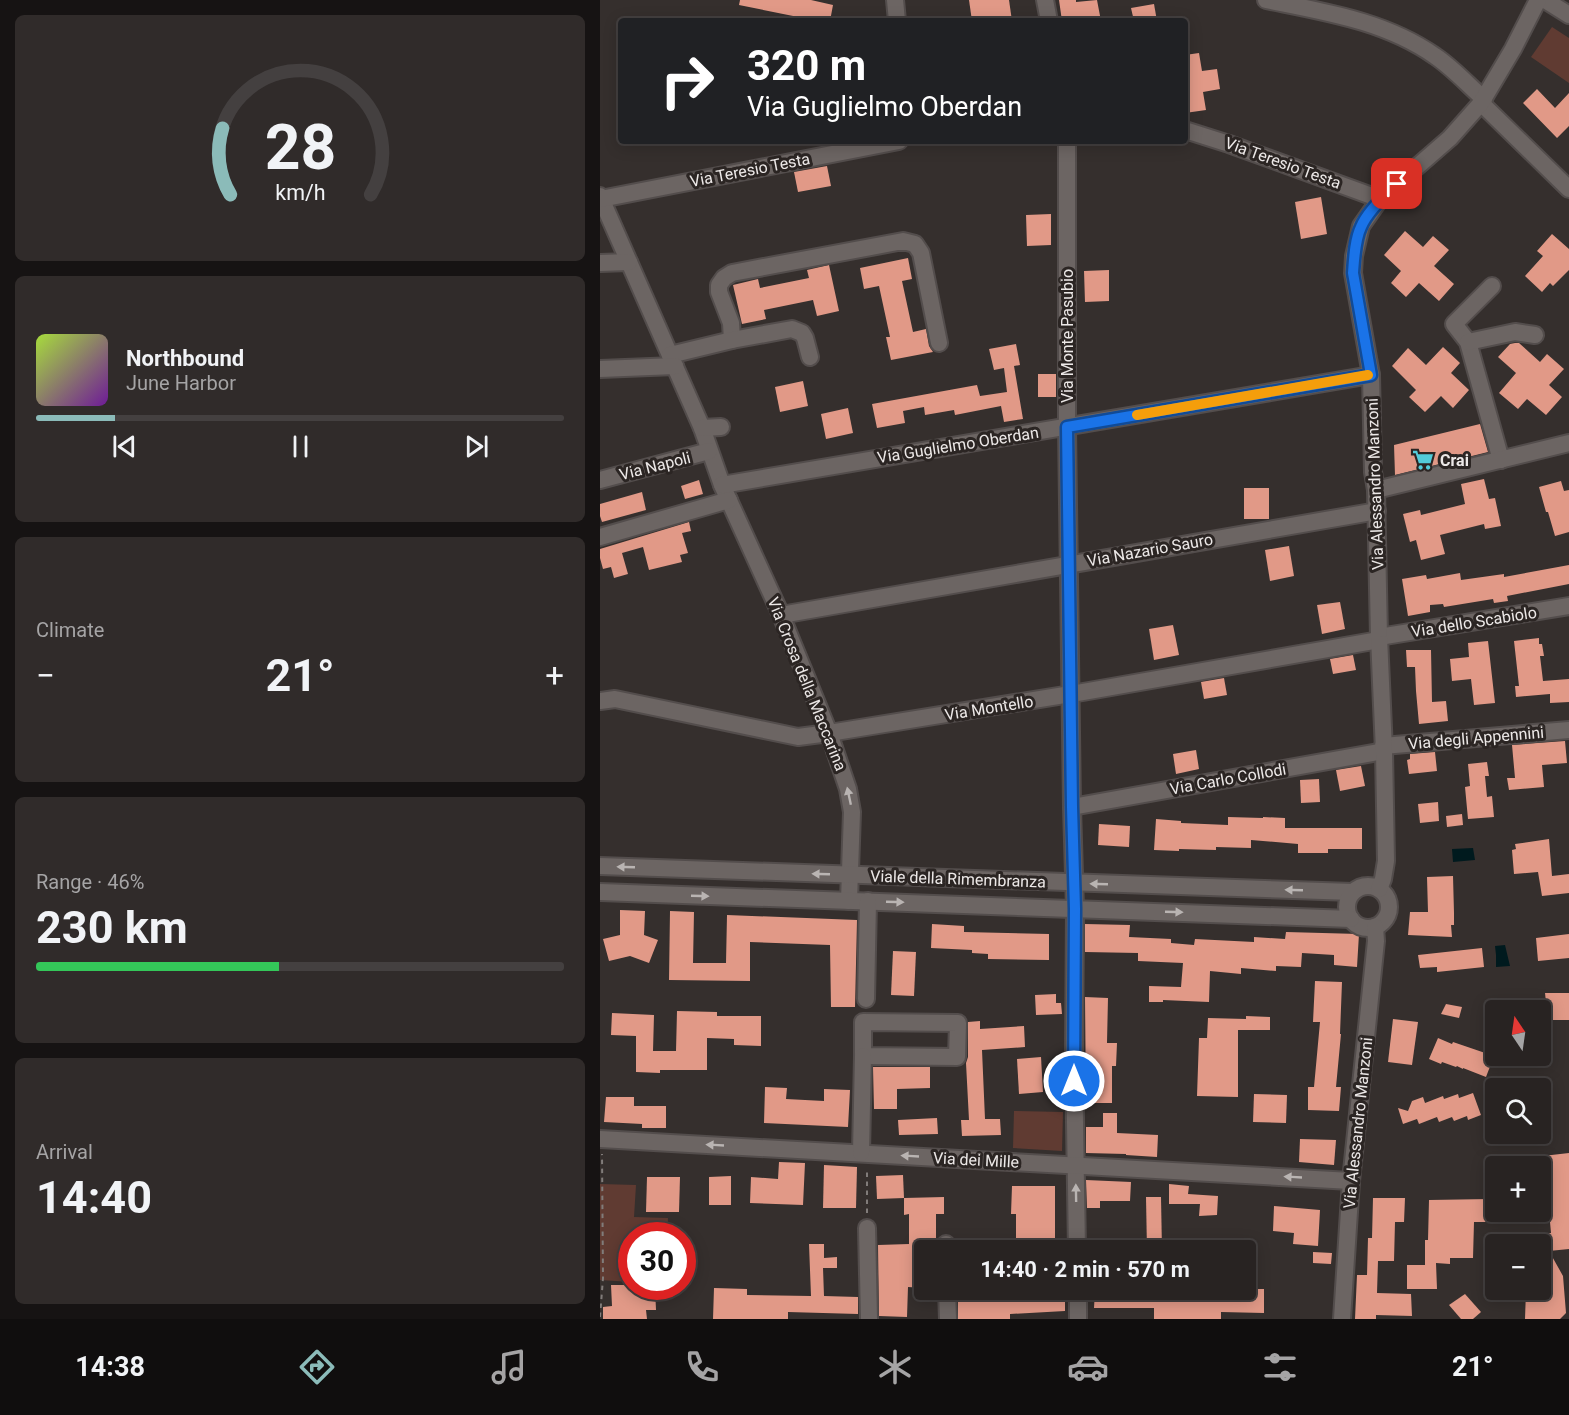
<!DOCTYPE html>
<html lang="en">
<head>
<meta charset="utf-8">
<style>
	:root { --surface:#282322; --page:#302b2a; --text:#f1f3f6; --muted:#a5a4a5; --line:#444040; --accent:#8bbbb9 }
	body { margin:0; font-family:Roboto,sans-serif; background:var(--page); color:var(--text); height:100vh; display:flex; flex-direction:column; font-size:22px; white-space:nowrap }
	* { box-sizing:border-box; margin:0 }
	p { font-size:20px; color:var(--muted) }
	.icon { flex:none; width:33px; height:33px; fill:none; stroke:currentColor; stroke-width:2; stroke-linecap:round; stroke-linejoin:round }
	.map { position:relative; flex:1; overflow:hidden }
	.panel { display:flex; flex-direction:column; gap:15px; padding:15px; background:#161313; width:600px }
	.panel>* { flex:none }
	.top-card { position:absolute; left:18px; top:18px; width:570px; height:126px; border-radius:6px; box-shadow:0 3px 15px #0003,0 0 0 2px var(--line); background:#202124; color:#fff; overflow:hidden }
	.needle { width:39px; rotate:347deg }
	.tools { position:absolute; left:885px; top:1000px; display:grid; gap:12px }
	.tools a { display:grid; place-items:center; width:66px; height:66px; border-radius:6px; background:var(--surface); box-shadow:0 3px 15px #0003,0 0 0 2px var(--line); font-size:30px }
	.speed { position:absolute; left:18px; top:1222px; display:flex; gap:12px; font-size:30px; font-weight:700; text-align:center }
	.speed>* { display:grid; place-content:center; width:78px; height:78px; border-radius:50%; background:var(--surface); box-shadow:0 3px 15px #0003,0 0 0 2px var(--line); line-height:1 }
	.speed .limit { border:9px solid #d22; background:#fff; color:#111 }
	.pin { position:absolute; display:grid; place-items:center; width:51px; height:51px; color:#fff; margin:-26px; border-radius:12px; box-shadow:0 3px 9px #0006 }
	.me { position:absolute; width:66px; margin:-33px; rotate:0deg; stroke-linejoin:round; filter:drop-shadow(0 0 4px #0008) }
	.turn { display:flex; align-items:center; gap:21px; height:126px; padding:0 30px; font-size:27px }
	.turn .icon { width:78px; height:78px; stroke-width:2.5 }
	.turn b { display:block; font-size:42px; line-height:51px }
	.big { font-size:45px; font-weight:700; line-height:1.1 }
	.panel .widget { flex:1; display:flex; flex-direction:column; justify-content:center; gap:9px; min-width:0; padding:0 21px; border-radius:9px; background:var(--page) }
	.panel .dial { align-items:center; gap:0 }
	.dial svg { height:156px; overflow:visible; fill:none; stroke:var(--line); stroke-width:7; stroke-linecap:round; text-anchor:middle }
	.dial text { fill:var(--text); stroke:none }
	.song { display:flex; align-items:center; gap:18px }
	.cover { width:72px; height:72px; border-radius:9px; background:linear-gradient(135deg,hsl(80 70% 55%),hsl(280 70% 35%)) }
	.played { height:6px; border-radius:3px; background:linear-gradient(90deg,var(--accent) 15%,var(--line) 15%) }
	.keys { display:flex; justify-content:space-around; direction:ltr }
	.heat { display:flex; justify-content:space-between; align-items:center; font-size:33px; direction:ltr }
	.charge { height:9px; border-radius:4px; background:linear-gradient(90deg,#34c759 46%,var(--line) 0) }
	.trip { position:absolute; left:314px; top:1240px; width:342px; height:60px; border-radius:6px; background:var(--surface); box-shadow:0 3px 15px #0003,0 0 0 2px var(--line); font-weight:700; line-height:60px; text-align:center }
	.menu { display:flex; height:96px; justify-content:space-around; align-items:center; background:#100e0e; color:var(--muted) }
	.menu .icon { width:42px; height:42px }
	.menu .active { color:var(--accent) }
	.menu b { font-size:27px; color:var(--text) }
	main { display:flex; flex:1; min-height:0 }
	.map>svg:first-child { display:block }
</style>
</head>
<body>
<main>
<section class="panel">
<div class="widget dial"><svg viewBox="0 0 100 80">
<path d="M14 69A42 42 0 1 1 86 69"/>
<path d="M14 69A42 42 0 0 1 10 35" stroke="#8bbbb9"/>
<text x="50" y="56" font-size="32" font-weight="700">28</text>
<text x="50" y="72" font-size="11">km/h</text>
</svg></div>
<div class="widget">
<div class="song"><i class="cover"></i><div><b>Northbound</b><p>June Harbor</p></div></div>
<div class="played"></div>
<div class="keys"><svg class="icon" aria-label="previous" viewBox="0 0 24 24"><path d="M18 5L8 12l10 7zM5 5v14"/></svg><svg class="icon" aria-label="pause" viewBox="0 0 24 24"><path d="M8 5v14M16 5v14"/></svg><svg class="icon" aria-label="next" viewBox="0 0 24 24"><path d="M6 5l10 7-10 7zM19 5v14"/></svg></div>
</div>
<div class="widget"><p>Climate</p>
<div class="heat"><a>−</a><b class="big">21°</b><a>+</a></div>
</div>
<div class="widget"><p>Range · 46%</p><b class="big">230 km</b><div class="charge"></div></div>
<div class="widget"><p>Arrival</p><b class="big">14:40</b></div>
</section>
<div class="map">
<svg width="969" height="1319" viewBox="0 0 969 1319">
	<rect width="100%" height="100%" fill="#352f2d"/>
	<g fill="#603b32">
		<polygon points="952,27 969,38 969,83 931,57"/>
		<polygon points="414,1111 463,1112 462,1151 413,1148"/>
		<polygon points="0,1184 36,1185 34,1217 68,1218 67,1236 32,1236 31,1282 0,1280"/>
	</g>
	<g fill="#001a1e">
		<polygon points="873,848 875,860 853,862 852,849"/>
		<polygon points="905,945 910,966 896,967 896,955 895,946"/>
	</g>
	<g fill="#e19987">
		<polygon points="140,0 211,0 233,5 230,21 218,21 139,5"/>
		<polygon points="369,0 409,0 412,21 372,21"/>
		<polygon points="459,0 476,0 476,2 497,0 501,21 462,21"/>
		<polygon points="554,4 557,21 534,21 531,8"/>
		<polygon points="599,53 602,71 617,69 620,89 603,92 606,110 585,113 585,55"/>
		<polygon points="937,89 955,108 969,93 969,126 957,138 923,103"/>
		<polygon points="227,166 231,186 198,192 194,172"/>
		<polygon points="721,197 727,234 701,239 695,202"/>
		<polygon points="451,214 451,245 427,246 426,215"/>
		<polygon points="805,231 823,247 833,236 849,250 834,266 854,284 839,301 819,283 806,297 791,283 801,271 784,255"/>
		<polygon points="952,234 969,249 969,270 953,286 950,283 942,292 925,276 943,256 937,251"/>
		<polygon points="308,258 312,279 302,281 313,332 326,329 329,346 333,352 291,360 286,337 290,337 279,286 264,289 260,268"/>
		<polygon points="229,265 239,311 217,316 213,300 164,310 166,319 142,324 133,285 158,279 160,288 209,278 207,270"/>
		<polygon points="509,270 509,301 485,302 484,271"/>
		<polygon points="915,343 919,343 940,362 947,354 964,369 949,385 962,397 946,415 927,399 918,409 899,393 916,373 898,357 910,344"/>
		<polygon points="416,344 420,365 414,366 423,419 404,422 401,406 355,415 354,410 325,415 324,407 303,411 305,423 277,428 272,404 377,385 380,396 407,392 404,368 394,370 389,349"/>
		<polygon points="843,347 860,363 851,373 869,390 853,408 841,396 825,412 809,397 816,390 792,366 808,348 826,365"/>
		<rect x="438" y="374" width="18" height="23"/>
		<polygon points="203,381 208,406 180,412 175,387"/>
		<polygon points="248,408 253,433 226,439 221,414"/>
		<polygon points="880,424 888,452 795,475 794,445"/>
		<polygon points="884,479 889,499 895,498 901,526 885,529 884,524 840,535 845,554 821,560 816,540 810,542 803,514 820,510 821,515 865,504 861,484"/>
		<polygon points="99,480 103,494 85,499 81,486"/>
		<polygon points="961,481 964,491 969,490 969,532 955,536 948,512 946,512 939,487"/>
		<rect x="644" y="488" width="25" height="31"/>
		<polygon points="42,492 46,510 2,522 0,516 0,504"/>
		<polygon points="89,522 91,531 82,533 88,553 80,555 82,562 49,570 43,547 22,553 28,574 14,578 11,567 3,569 0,558 0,549"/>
		<polygon points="689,546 694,576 670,581 665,550"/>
		<polygon points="969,565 969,584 907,596 908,601 894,603 893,599 844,607 843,604 830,605 830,612 808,616 802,579 826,575 827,579 860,573 861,580 904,574 904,577"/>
		<polygon points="740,602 745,629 722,634 717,605"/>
		<polygon points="573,625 579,655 554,660 549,629"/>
		<polygon points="939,638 939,644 942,644 944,656 940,656 943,681 969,679 969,702 950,703 950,694 916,697 915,686 919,686 914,641"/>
		<polygon points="888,641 895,703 874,705 871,679 852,681 850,659 869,657 868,643"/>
		<polygon points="806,650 831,650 832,702 846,701 848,721 819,724 816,691 815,667 807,667"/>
		<polygon points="753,655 756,670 733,674 730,659"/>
		<polygon points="624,678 627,695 604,699 601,682"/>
		<polygon points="965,741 967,763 942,765 944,787 909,790 907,778 915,778 912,745"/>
		<polygon points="596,750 599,769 576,774 573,754"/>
		<polygon points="835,752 837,771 809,774 807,760 810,759 810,754"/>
		<polygon points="887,762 889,776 885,776 887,797 892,796 894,817 868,819 865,787 870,786 868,764"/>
		<polygon points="761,766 765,786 740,791 736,770"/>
		<polygon points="719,779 720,802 701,803 700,780"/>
		<polygon points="838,802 839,821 820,823 818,804"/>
		<polygon points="862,814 863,825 847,827 846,816"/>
		<polygon points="628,817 663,818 663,817 685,818 685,828 762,828 762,849 728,849 728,853 698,853 698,844 651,840 651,848 616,847 616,850 579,849 579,851 554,850 556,819 581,821 581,823 628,825"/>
		<polygon points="499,824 530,826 529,847 498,845"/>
		<polygon points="949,839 952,876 969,874 969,893 942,896 938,872 914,874 912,850 916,849 915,844"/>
		<polygon points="853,876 854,913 854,925 851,925 852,937 808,935 810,912 828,912 827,877"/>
		<polygon points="20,910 45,911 44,935 58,940 49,963 30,956 9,961 3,939 20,935"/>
		<polygon points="70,911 94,912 93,963 126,963 127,915 257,920 255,1007 231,1007 230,945 150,942 150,981 69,980"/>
		<polygon points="332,924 364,926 364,932 449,934 449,960 388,959 388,954 372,953 372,950 331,948"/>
		<polygon points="485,924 530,925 529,937 571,939 571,943 594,945 595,939 654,942 654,937 685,939 686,932 759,934 757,967 734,965 734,955 702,953 701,967 676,966 676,971 641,968 641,974 610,971 609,1002 563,1000 563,1002 549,1002 549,986 581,987 583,963 538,961 538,953 485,952"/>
		<polygon points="969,934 969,958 938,961 936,938"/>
		<polygon points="882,948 884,967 837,972 837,967 820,968 818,955"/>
		<polygon points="293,951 316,952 314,996 291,995"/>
		<polygon points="715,981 742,982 740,1034 741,1034 736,1087 741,1087 739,1111 708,1110 708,1087 714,1087 720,1022 713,1022"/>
		<polygon points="945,993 969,993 969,1020 948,1020"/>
		<polygon points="456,994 456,1003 461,1003 462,1014 436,1015 435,995"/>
		<polygon points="485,997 508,998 507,1043 517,1043 516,1066 512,1066 512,1103 486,1103"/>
		<polygon points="846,1004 862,1007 859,1018 841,1014"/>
		<polygon points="77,1011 117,1012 117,1016 161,1016 161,1046 134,1045 134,1039 107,1038 107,1070 60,1070 60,1073 36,1072 36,1036 11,1035 12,1013 54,1015 53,1051 76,1051"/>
		<polygon points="646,1016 670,1017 670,1030 638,1030 638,1097 597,1096 599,1038 607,1038 608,1018 646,1019"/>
		<polygon points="793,1019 818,1022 812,1065 788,1062"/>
		<polygon points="380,1021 380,1029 424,1026 425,1047 382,1050 385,1119 400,1119 401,1135 362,1136 361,1120 369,1120 366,1063 368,1057 368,1022"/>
		<polygon points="838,1038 852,1044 853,1042 894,1056 886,1077 863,1068 863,1069 857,1066 856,1067 842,1062 841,1064 829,1059"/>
		<polygon points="441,1057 443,1092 419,1094 417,1059"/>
		<polygon points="273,1067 330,1067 330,1088 297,1089 297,1109 274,1109"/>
		<polygon points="165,1087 187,1088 186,1099 224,1101 224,1089 250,1090 248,1127 164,1123"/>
		<polygon points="873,1093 881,1115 868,1120 867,1116 854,1121 852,1117 839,1122 837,1117 819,1124 817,1119 803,1124 798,1108 808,1111 812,1101 823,1097 825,1103 843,1096 844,1099 858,1094 859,1098"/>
		<polygon points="654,1094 687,1095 686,1123 653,1122"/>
		<polygon points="6,1097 34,1097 34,1106 66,1106 66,1128 42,1128 42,1124 4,1122"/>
		<polygon points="503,1113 517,1113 517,1133 558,1135 557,1157 526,1155 526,1154 486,1153 486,1127 503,1127"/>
		<polygon points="337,1118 338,1134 299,1135 298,1120"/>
		<polygon points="700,1139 736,1140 734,1165 699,1162"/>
		<polygon points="969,1153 969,1249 949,1251 963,1276 966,1313 960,1319 925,1319 926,1290 940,1290 940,1245 938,1245 938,1235 951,1233 949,1211 940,1212 940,1167 935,1167 934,1157"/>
		<polygon points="179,1162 205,1163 203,1205 150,1203 151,1177 178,1179"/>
		<polygon points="224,1165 257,1167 256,1208 223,1208"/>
		<polygon points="303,1175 304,1198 277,1199 276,1176"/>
		<polygon points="131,1176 131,1205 109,1205 109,1177"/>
		<polygon points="47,1177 80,1177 79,1212 46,1212"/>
		<polygon points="486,1180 531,1182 530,1201 500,1201 500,1208 487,1208"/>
		<polygon points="569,1184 589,1186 588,1194 618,1196 617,1215 599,1216 600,1204 569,1204"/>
		<polygon points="412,1186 455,1186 455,1251 433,1251 433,1244 416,1245 416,1214 411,1214"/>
		<polygon points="344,1197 344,1214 336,1214 336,1247 324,1247 324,1288 308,1287 307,1317 279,1316 278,1245 309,1244 309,1214 304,1215 304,1198"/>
		<polygon points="546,1197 561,1197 562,1251 547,1251"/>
		<polygon points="773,1198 805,1198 804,1222 795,1222 794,1261 778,1261 777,1293 811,1294 812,1316 776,1315 776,1319 755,1319 757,1275 767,1275 768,1238 772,1238"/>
		<polygon points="890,1199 889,1222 874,1222 873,1258 850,1258 850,1264 836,1263 837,1289 807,1289 807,1265 825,1265 825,1240 828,1240 829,1200"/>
		<polygon points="674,1206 720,1210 718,1246 693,1244 694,1233 673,1231"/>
		<polygon points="209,1244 224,1244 224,1258 237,1257 237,1268 223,1268 224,1296 258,1297 258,1314 188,1312 188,1319 113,1319 114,1288 147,1289 147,1295 211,1296"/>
		<polygon points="713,1252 732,1253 731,1264 713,1263"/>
		<polygon points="11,1285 32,1285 32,1287 55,1287 56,1310 46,1310 47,1319 3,1319 3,1307 12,1306"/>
		<polygon points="645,1289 664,1289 664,1313 621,1312 621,1319 554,1319 554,1308 494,1308 495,1290 543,1290 543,1295 590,1295 589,1290"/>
		<polygon points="415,1290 465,1290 465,1311 410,1314 410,1319 358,1319 358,1294 415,1293"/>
		<polygon points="865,1294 881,1312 873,1319 861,1319 849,1305"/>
	</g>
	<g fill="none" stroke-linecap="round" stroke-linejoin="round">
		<defs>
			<g id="minor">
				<polyline points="295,0 297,21"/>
				<polyline points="445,0 449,21"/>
				<path d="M666,0C725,12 785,21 835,56C853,68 868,85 884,99"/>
				<polyline points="945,0 969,15"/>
				<polyline points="881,103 969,189"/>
				<polyline points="585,130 629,144 780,199"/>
				<polyline points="467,141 467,427 472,807 475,909 474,1058 477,1251"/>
				<polyline points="0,196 102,428 122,485 181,615 229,733 248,789 252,812 249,901"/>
				<polyline points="1,199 299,141"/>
				<polyline points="0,263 29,262"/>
				<polyline points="892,286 854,324 868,342 901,460"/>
				<polyline points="132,340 131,323 119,292 119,285 124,278 132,273 303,241 315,244 321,253 339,343"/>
				<polyline points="868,342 915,332 935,335"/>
				<polyline points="70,355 132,340 192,329 202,333 205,338 210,357"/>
				<polyline points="0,369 75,366"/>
				<polyline points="102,428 121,427"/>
				<polyline points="0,480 109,451"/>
				<polyline points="122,485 771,375"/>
				<polyline points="776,490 969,443"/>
				<polyline points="0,537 129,500"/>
				<polyline points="181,615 777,511"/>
				<polyline points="779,637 969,606"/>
				<polyline points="0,701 15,699 198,737 229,733 483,692 779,640"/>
				<polyline points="783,746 969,730"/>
				<polyline points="472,807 784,751"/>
				<polyline points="0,866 753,892"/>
				<circle cx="768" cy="907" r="21"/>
				<polyline points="779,889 783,879 786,861 784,751 779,637 776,490 773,472 771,375 753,273 754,256 761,226 780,199 850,138 881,103 913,49 938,0"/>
				<polyline points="0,892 751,919"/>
				<polyline points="266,999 268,901"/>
				<polygon points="263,1022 358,1023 357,1057 263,1056"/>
				<polyline points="0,1139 751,1181"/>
				<polyline points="261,1153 263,1056"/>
				<polyline points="267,1228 269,1319"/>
				<polyline points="346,1244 346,1251"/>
				<polyline points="347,1290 348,1319"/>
				<polyline points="478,1290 478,1319"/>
				<polyline points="742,1319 751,1181 776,941 775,927"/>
			</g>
		</defs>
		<use href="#minor" stroke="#534d4c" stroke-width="20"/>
		<g stroke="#817c7a" stroke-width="2" stroke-dasharray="4.5 4.5" stroke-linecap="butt">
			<polyline points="267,1213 267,1168"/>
			<polyline points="0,1317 3,1278 2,1154"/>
		</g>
		<use href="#minor" stroke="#6c6563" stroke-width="16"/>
	</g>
	<defs><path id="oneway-solid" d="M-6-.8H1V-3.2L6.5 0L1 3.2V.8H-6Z" transform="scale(1.5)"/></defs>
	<g fill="#b9b4b2">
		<use href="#oneway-solid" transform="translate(249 796) rotate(-102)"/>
		<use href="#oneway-solid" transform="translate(26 867) rotate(-178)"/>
		<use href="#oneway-solid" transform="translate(221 874) rotate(-178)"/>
		<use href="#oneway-solid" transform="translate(499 884) rotate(-178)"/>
		<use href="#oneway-solid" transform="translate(694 890) rotate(-178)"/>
		<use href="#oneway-solid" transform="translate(100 896) rotate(2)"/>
		<use href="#oneway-solid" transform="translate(295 902) rotate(2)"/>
		<use href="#oneway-solid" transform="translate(574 912) rotate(2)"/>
		<use href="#oneway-solid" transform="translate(115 1145) rotate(-177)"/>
		<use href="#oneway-solid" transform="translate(310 1156) rotate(-177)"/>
		<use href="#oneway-solid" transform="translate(693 1177) rotate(-177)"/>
		<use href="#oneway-solid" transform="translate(476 1193) rotate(-91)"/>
	</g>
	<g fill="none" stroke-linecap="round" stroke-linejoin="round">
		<defs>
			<path id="route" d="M474,1081L475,909L472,807L467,427L771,375L753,273C754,259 755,239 761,227C767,212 786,194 797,184"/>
		</defs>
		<use href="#route" stroke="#114b97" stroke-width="15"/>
		<use href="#route" stroke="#1a73e8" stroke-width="10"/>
		<polyline stroke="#f59e0b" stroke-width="10" points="537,415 768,375"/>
	</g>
	<defs>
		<symbol id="supermarket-bare" viewBox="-9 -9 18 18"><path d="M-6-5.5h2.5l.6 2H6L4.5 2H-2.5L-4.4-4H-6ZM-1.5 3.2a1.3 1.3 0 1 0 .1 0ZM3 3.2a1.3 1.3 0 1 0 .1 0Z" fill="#52cbd9" stroke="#2b2523" stroke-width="2.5" paint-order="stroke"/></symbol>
	</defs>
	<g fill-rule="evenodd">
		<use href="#supermarket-bare" x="808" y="445" width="30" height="30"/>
	</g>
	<g text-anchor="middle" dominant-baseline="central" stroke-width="6" stroke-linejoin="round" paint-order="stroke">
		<g font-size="16" fill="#ece8e7" stroke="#2b2523">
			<text transform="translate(683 163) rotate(20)">Via Teresio Testa</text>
			<text transform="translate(150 170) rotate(-11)">Via Teresio Testa</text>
			<text transform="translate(467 336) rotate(-90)">Via Monte Pasubio</text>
			<text transform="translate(358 445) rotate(-9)">Via Guglielmo Oberdan</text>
			<text transform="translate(55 466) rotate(-14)">Via Napoli</text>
			<text transform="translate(775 484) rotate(-92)">Via Alessandro Manzoni</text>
			<text transform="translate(550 550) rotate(-10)">Via Nazario Sauro</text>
			<text transform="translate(874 622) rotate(-9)">Via dello Scabiolo</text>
			<text transform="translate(207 684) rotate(68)">Via Crosa della Maccarina</text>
			<text transform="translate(389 708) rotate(-9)">Via Montello</text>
			<text transform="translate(876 738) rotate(-5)">Via degli Appennini</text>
			<text transform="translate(628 779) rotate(-10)">Via Carlo Collodi</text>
			<text transform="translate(358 879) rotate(2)">Viale della Rimembranza</text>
			<text transform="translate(758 1123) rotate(-84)">Via Alessandro Manzoni</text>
			<text transform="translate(376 1160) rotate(3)">Via dei Mille</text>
		</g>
		<g font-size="16" font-weight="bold" fill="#ece8e7" stroke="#2b2523" text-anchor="start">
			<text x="840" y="460">Crai</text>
		</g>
	</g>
</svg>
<div class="tools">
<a><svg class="needle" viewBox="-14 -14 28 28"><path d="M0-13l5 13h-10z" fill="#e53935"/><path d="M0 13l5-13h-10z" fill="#a5a4a5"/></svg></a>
<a><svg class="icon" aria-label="search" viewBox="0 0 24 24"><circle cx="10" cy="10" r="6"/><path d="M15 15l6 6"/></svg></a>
<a>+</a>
<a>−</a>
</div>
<div class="speed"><div class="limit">30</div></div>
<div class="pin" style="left:797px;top:184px;background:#d93025"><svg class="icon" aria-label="arrive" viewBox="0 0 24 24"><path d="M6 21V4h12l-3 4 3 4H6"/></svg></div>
<svg class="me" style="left:474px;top:1081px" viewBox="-20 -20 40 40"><circle r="17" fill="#1a73e8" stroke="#fff" stroke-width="3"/><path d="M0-11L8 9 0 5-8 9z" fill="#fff"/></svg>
<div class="trip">14:40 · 2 min · 570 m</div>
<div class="top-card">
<div class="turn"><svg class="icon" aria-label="right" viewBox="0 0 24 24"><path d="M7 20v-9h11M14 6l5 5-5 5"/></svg><div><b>320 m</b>Via Guglielmo Oberdan</div></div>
</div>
</div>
</main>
<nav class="menu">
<b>14:38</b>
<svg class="icon active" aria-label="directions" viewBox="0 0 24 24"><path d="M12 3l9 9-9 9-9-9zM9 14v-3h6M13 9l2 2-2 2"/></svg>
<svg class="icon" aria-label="music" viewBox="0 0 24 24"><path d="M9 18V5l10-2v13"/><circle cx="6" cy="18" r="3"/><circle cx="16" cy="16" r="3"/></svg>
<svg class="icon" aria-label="phone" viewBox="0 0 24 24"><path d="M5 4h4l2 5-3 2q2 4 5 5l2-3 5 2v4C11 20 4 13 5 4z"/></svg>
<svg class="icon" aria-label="climate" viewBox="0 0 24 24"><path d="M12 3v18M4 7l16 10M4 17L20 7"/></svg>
<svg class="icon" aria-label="car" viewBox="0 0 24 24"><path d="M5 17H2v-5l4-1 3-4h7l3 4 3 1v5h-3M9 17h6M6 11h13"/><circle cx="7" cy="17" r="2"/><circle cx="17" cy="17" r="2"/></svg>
<svg class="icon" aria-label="filters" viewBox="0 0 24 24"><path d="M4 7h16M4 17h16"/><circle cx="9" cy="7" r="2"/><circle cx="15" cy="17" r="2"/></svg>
<b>21°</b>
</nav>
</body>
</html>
